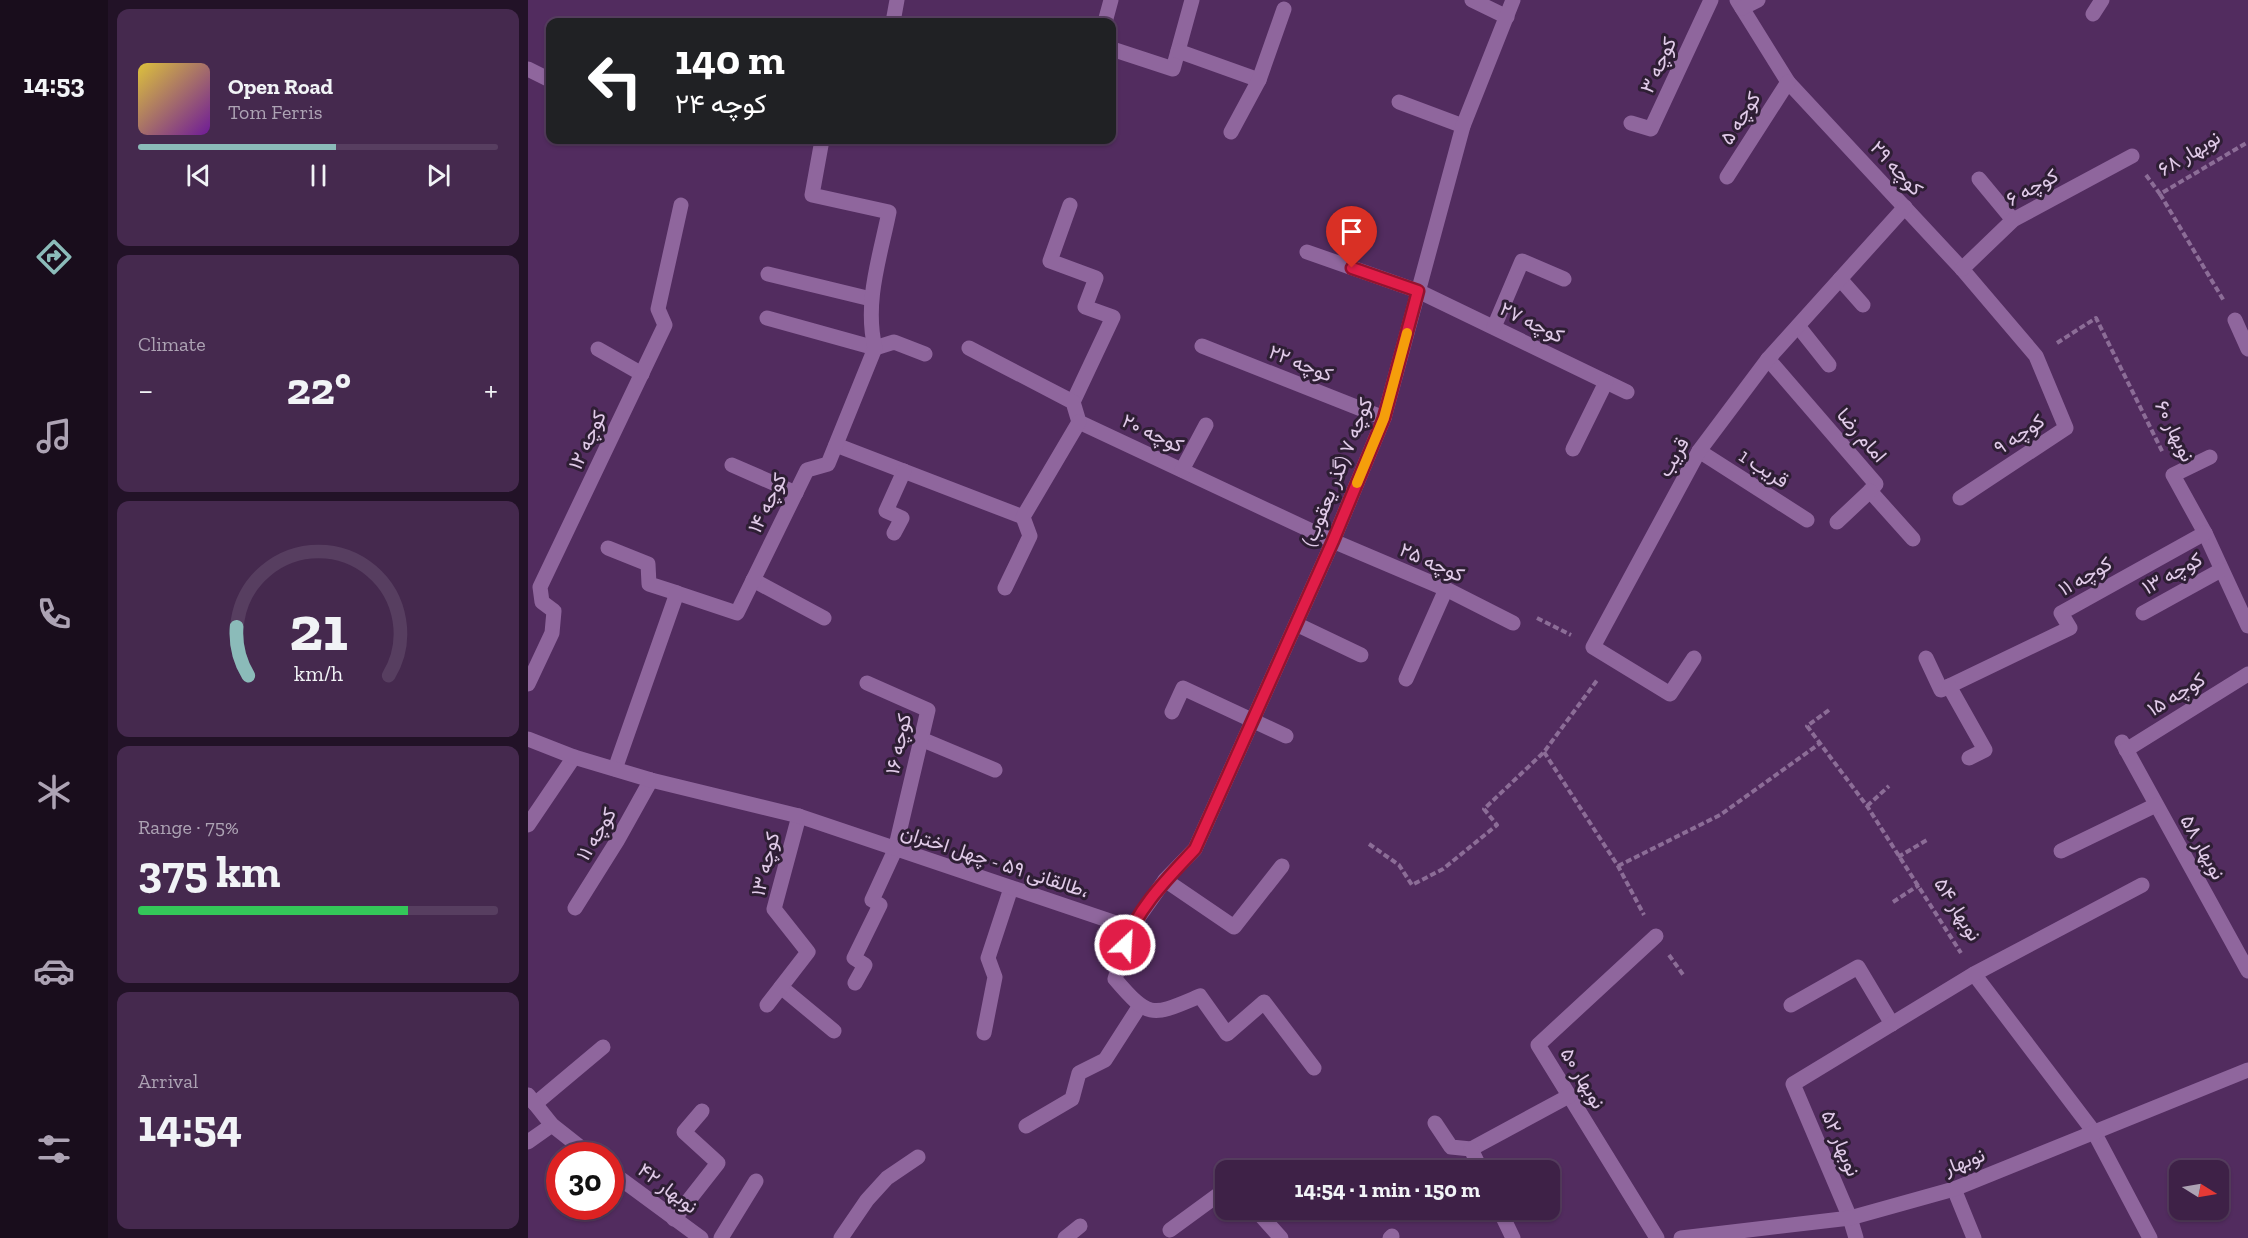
<!DOCTYPE html>
<html lang="en">
<head>
<meta charset="utf-8">
<style>
	:root { --surface:#3e2147; --page:#45294e; --text:#f1f3f6; --muted:#ada3b4; --line:#573e60; --accent:#8bbbb9 }
	body { margin:0; font-family:"Zilla Slab",Vazirmatn,serif; background:var(--page); color:var(--text); height:100vh; display:flex; flex-direction:column; font-size:22px; white-space:nowrap }
	* { box-sizing:border-box; margin:0 }
	p { font-size:20px; color:var(--muted) }
	.icon { flex:none; width:33px; height:33px; fill:none; stroke:currentColor; stroke-width:2; stroke-linecap:round; stroke-linejoin:round }
	.map { position:relative; flex:1; overflow:hidden }
	.drawer { display:flex; flex-direction:column; gap:9px; padding:9px; background:#221227; width:420px }
	.drawer>* { flex:none }
	.banner { position:absolute; left:18px; top:18px; width:570px; height:126px; border-radius:12px; box-shadow:0 2px 4px #0004,0 0 0 2px var(--line); background:#202124; color:#fff; overflow:hidden }
	.needle { width:39px; rotate:101deg }
	.fabs { position:absolute; left:1641px; top:1160px; display:grid; gap:12px }
	.fabs a { display:grid; place-items:center; width:60px; height:60px; border-radius:12px; background:var(--surface); box-shadow:0 2px 4px #0004,0 0 0 2px var(--line); font-size:30px }
	.speed { position:absolute; left:18px; top:1142px; display:flex; gap:12px; font-size:30px; font-weight:700; text-align:center }
	.speed>* { display:grid; place-content:center; width:78px; height:78px; border-radius:50%; background:var(--surface); box-shadow:0 2px 4px #0004,0 0 0 2px var(--line); line-height:1 }
	.speed .limit { border:9px solid #d22; background:#fff; color:#111 }
	.pin { position:absolute; display:grid; place-items:center; width:51px; height:51px; color:#fff; margin:-62px -26px; border-radius:50% 50% 50% 0; rotate:-45deg; box-shadow:0 0 6px #0007 }
	.pin .icon { rotate:45deg }
	.me { position:absolute; width:66px; margin:-33px; rotate:25deg; stroke-linejoin:round; filter:drop-shadow(0 0 4px #0008) }
	.turn { display:flex; align-items:center; gap:21px; height:126px; padding:0 30px; font-size:27px }
	.turn .icon { width:78px; height:78px; stroke-width:2.5 }
	.turn b { display:block; font-size:42px; line-height:51px }
	.big { font-size:45px; font-weight:700; line-height:1.1 }
	.drawer .tile { flex:1; display:flex; flex-direction:column; justify-content:center; gap:9px; min-width:0; padding:0 21px; border-radius:12px; background:var(--page) }
	.drawer .dial { align-items:center; gap:0 }
	.dial svg { height:156px; overflow:visible; fill:none; stroke:var(--line); stroke-width:7; stroke-linecap:round; text-anchor:middle }
	.dial text { fill:var(--text); stroke:none }
	.song { display:flex; align-items:center; gap:18px }
	.cover { width:72px; height:72px; border-radius:9px; background:linear-gradient(135deg,hsl(50 70% 55%),hsl(280 70% 35%)) }
	.played { height:6px; border-radius:3px; background:linear-gradient(90deg,var(--accent) 55%,var(--line) 55%) }
	.keys { display:flex; justify-content:space-around; direction:ltr }
	.heat { display:flex; justify-content:space-between; align-items:center; font-size:33px; direction:ltr }
	.charge { height:9px; border-radius:4px; background:linear-gradient(90deg,#34c759 75%,var(--line) 0) }
	.trip { position:absolute; left:687px; top:1160px; width:345px; height:60px; border-radius:12px; background:var(--surface); box-shadow:0 2px 4px #0004,0 0 0 2px var(--line); font-weight:700; line-height:60px; text-align:center }
	main { display:flex; flex:1; min-height:0 }
	.tabs { display:flex; flex-direction:column; width:108px; justify-content:space-around; align-items:center; background:#190d1c; color:var(--muted) }
	.tabs .icon { width:42px; height:42px }
	.tabs .active { color:var(--accent) }
	.tabs b { font-size:27px; color:var(--text) }
	.map>svg:first-child { display:block }
</style>
</head>
<body>
<main>
<nav class="tabs">
<b>14:53</b>
<svg class="icon active" aria-label="directions" viewBox="0 0 24 24"><path d="M12 3l9 9-9 9-9-9zM9 14v-3h6M13 9l2 2-2 2"/></svg>
<svg class="icon" aria-label="music" viewBox="0 0 24 24"><path d="M9 18V5l10-2v13"/><circle cx="6" cy="18" r="3"/><circle cx="16" cy="16" r="3"/></svg>
<svg class="icon" aria-label="phone" viewBox="0 0 24 24"><path d="M5 4h4l2 5-3 2q2 4 5 5l2-3 5 2v4C11 20 4 13 5 4z"/></svg>
<svg class="icon" aria-label="climate" viewBox="0 0 24 24"><path d="M12 3v18M4 7l16 10M4 17L20 7"/></svg>
<svg class="icon" aria-label="car" viewBox="0 0 24 24"><path d="M5 17H2v-5l4-1 3-4h7l3 4 3 1v5h-3M9 17h6M6 11h13"/><circle cx="7" cy="17" r="2"/><circle cx="17" cy="17" r="2"/></svg>
<svg class="icon" aria-label="filters" viewBox="0 0 24 24"><path d="M4 7h16M4 17h16"/><circle cx="9" cy="7" r="2"/><circle cx="15" cy="17" r="2"/></svg>
</nav>
<section class="drawer">
<div class="tile">
<div class="song"><i class="cover"></i><div><b>Open Road</b><p>Tom Ferris</p></div></div>
<div class="played"></div>
<div class="keys"><svg class="icon" aria-label="previous" viewBox="0 0 24 24"><path d="M18 5L8 12l10 7zM5 5v14"/></svg><svg class="icon" aria-label="pause" viewBox="0 0 24 24"><path d="M8 5v14M16 5v14"/></svg><svg class="icon" aria-label="next" viewBox="0 0 24 24"><path d="M6 5l10 7-10 7zM19 5v14"/></svg></div>
</div>
<div class="tile"><p>Climate</p>
<div class="heat"><a>−</a><b class="big">22°</b><a>+</a></div>
</div>
<div class="tile dial"><svg viewBox="0 0 100 80">
<path d="M14 69A42 42 0 1 1 86 69"/>
<path d="M14 69A42 42 0 0 1 8 44" stroke="#8bbbb9"/>
<text x="50" y="56" font-size="32" font-weight="700">21</text>
<text x="50" y="72" font-size="11">km/h</text>
</svg></div>
<div class="tile"><p>Range · 75%</p><b class="big">375 km</b><div class="charge"></div></div>
<div class="tile"><p>Arrival</p><b class="big">14:54</b></div>
</section>
<div class="map">
<svg width="1720" height="1238" viewBox="0 0 1720 1238">
	<rect width="100%" height="100%" fill="#522c5f"/>
	<g fill="none" stroke-linecap="round" stroke-linejoin="round">
		<g stroke="#8c6d97" stroke-width="4" stroke-dasharray="6 3" stroke-linecap="butt">
			<polyline points="1618,175 1632,194 1720,142"/>
			<polyline points="1632,194 1696,301"/>
			<polyline points="1529,343 1568,318 1635,453"/>
			<polyline points="1009,618 1043,635"/>
			<polyline points="1301,710 1279,726 1339,806 1433,953"/>
			<polyline points="1016,752 1090,866 1116,915"/>
			<polyline points="1339,806 1361,786"/>
			<polyline points="841,844 871,865 884,885 915,869 969,825 956,809 1016,752 1070,679"/>
			<polyline points="1370,857 1399,840"/>
			<polyline points="1090,866 1192,815 1291,744"/>
			<polyline points="1365,902 1391,885"/>
			<polyline points="1141,955 1156,976"/>
		</g>
		<g stroke="#8f669d" stroke-width="15">
			<polyline points="944,0 979,17"/>
			<polyline points="1209,0 1260,82 1434,269 1508,356 1538,428 1432,498"/>
			<polyline points="1214,8 1230,0"/>
			<polyline points="1565,14 1574,0"/>
			<polyline points="365,22 369,0"/>
			<polyline points="577,22 583,0"/>
			<polyline points="584,49 645,69 664,0"/>
			<polyline points="650,51 731,80"/>
			<polyline points="0,69 22,80"/>
			<polyline points="871,102 935,126"/>
			<polyline points="1103,123 1123,129 1183,0"/>
			<polyline points="703,132 731,80 756,9"/>
			<polyline points="1199,177 1260,82"/>
			<polyline points="1451,179 1485,220"/>
			<polyline points="542,205 522,261 568,278 557,307 585,317 545,402"/>
			<polyline points="779,252 890,291 1099,392"/>
			<polyline points="1434,269 1485,220 1604,156"/>
			<polyline points="240,274 343,299"/>
			<polyline points="1312,279 1335,305"/>
			<polyline points="239,318 347,348 366,342 397,354"/>
			<polyline points="1270,326 1301,365"/>
			<polyline points="966,327 994,261 1036,279"/>
			<polyline points="674,346 856,418"/>
			<polyline points="441,348 545,402 551,422 805,541 918,589 985,623"/>
			<polyline points="70,349 114,374"/>
			<polyline points="1240,359 1348,484 1342,491 1385,539"/>
			<polyline points="308,445 495,517"/>
			<polyline points="1045,449 1078,382"/>
			<polyline points="1171,451 1279,520"/>
			<polyline points="1682,457 1645,475 1677,533 1720,626"/>
			<polyline points="204,465 268,493"/>
			<polyline points="654,470 678,425"/>
			<polyline points="1309,522 1342,491"/>
			<polyline points="366,533 374,518 358,511 376,471"/>
			<polyline points="80,548 120,564 121,584 149,593"/>
			<polyline points="225,580 296,618"/>
			<polyline points="477,588 502,536 495,517 551,422"/>
			<polyline points="1615,613 1693,570"/>
			<polyline points="768,624 833,655"/>
			<polyline points="1166,658 1142,694 1065,647 1171,451 1240,359 1377,207"/>
			<polyline points="1398,658 1413,690 1542,628 1533,613 1677,533"/>
			<polyline points="878,679 918,589"/>
			<polyline points="0,684 24,633 26,611 14,602 12,587 137,325 130,309 153,205"/>
			<polyline points="1421,686 1457,750 1441,758"/>
			<polyline points="644,712 655,688 758,736"/>
			<polyline points="393,739 467,770"/>
			<polyline points="1594,742 1720,971"/>
			<polyline points="1598,750 1720,674"/>
			<path d="M87,769L149,593L209,613L279,470L300,464L347,348C336,302 352,257 361,212L284,195L294,140"/>
			<polyline points="0,825 46,757"/>
			<polyline points="1533,851 1628,805"/>
			<polyline points="637,880 706,927 754,866"/>
			<polyline points="47,908 89,841 123,780"/>
			<polyline points="1128,936 1010,1045 1129,1238"/>
			<polyline points="1446,974 1566,1132 1622,1238"/>
			<polyline points="327,983 337,965 326,958 352,905 344,900 367,850 400,710 339,683"/>
			<polyline points="253,987 306,1031"/>
			<polyline points="239,1005 280,952 246,909 271,816"/>
			<polyline points="1263,1005 1330,967 1364,1024"/>
			<polyline points="456,1033 467,977 460,958 483,888"/>
			<polyline points="7,1104 75,1047"/>
			<polyline points="907,1123 923,1147 943,1149 1041,1096"/>
			<polyline points="498,1126 544,1099 551,1073 577,1060 611,1007"/>
			<polyline points="0,1142 24,1125"/>
			<polyline points="943,1149 953,1170"/>
			<polyline points="727,1209 753,1238"/>
			<polyline points="971,1209 985,1238"/>
			<polyline points="146,1219 190,1163 156,1132 174,1111"/>
			<polyline points="642,1230 698,1189"/>
			<polyline points="193,1238 228,1181"/>
			<polyline points="313,1238 339,1200 359,1178 390,1157"/>
			<polyline points="537,1238 552,1226"/>
			<polyline points="862,1238 864,1236"/>
			<polyline points="1328,1238 1322,1218 1265,1084 1446,974 1614,885"/>
		</g>
		<g stroke="#8f669d" stroke-width="15">
			<polyline points="1707,320 1720,349"/>
			<path d="M0,739L46,757L123,780L271,816L603,928L587,979C622,1020 624,1016 672,996L699,1034L736,1002L786,1068"/>
			<polyline points="603,928 637,880 667,849 805,541 856,418 935,126 985,0"/>
			<polyline points="0,1095 24,1125 62,1155"/>
			<polyline points="82,1171 173,1238"/>
			<polyline points="1426,1189 1446,1238"/>
		</g>
		<polyline stroke="#8f669d" stroke-width="15" points="1153,1238 1322,1218 1426,1189 1720,1070"/>
	</g>
	<g fill="none" stroke-linecap="round" stroke-linejoin="round">
		<defs>
			<path id="route" d="M597,945C609,908 641,877 667,849L805,541L856,418L890,291L824,268"/>
		</defs>
		<use href="#route" stroke="#92132f" stroke-width="15"/>
		<use href="#route" stroke="#e11d48" stroke-width="10"/>
		<polyline stroke="#f59e0b" stroke-width="10" points="829,483 856,418 879,333"/>
	</g>
	<g text-anchor="middle" dominant-baseline="central" stroke-width="6" stroke-linejoin="round" paint-order="stroke">
		<g font-size="20" fill="#e1cbe9" stroke="#2e1e34">
			<text transform="translate(1130 65) rotate(-65)">کوچه ۳</text>
			<text transform="translate(1212 118) rotate(-58)">کوچه ۵</text>
			<text transform="translate(1661 153) rotate(-31)">نوبهار ۶۸</text>
			<text transform="translate(1369 168) rotate(47)">کوچه ۲۹</text>
			<text transform="translate(1504 187) rotate(-29)">کوچه ۶</text>
			<text transform="translate(1004 322) rotate(26)">کوچه ۲۷</text>
			<text transform="translate(773 363) rotate(22)">کوچه ۲۲</text>
			<text transform="translate(1647 431) rotate(64)">نوبهار ۶۰</text>
			<text transform="translate(625 433) rotate(25)">کوچه ۲۰</text>
			<text transform="translate(1491 434) rotate(-34)">کوچه ۹</text>
			<text transform="translate(1334 435) rotate(49)">امام رضا</text>
			<text transform="translate(59 440) rotate(-65)">کوچه ۱۲</text>
			<text transform="translate(1145 457) rotate(-60)">قریب</text>
			<text transform="translate(1236 468) rotate(33)">قریب 1</text>
			<text transform="translate(809 472) rotate(-68)">کوچه ۷ (گذر یعقوب)</text>
			<text transform="translate(239 503) rotate(-64)">کوچه ۱۴</text>
			<text transform="translate(904 562) rotate(24)">کوچه ۲۵</text>
			<text transform="translate(1644 573) rotate(-29)">کوچه ۱۳</text>
			<text transform="translate(1557 576) rotate(-30)">کوچه ۱۱</text>
			<text transform="translate(1648 694) rotate(-32)">کوچه ۱۵</text>
			<text transform="translate(370 744) rotate(-78)">کوچه ۱۶</text>
			<text transform="translate(68 834) rotate(-59)">کوچه ۱۱</text>
			<text transform="translate(1675 847) rotate(61)">نوبهار ۵۸</text>
			<text transform="translate(467 861) rotate(18)">طالقانی ۵۹ - چهل اختران،</text>
			<text transform="translate(237 864) rotate(-76)">کوچه ۱۳</text>
			<text transform="translate(1430 909) rotate(58)">نوبهار ۵۴</text>
			<text transform="translate(1055 1078) rotate(59)">نوبهار ۵۰</text>
			<text transform="translate(1313 1143) rotate(67)">نوبهار ۵۲</text>
			<text transform="translate(1436 1161) rotate(-21)">نوبهار</text>
			<text transform="translate(140 1188) rotate(37)">نوبهار ۴۲</text>
		</g>
	</g>
</svg>
<div class="fabs">
<a><svg class="needle" viewBox="-14 -14 28 28"><path d="M0-13l5 13h-10z" fill="#e53935"/><path d="M0 13l5-13h-10z" fill="#ada3b4"/></svg></a>
</div>
<div class="speed"><div class="limit">30</div></div>
<div class="pin" style="left:824px;top:268px;background:#d93025"><svg class="icon" aria-label="arrive" viewBox="0 0 24 24"><path d="M6 21V4h12l-3 4 3 4H6"/></svg></div>
<svg class="me" style="left:597px;top:945px" viewBox="-20 -20 40 40"><circle r="17" fill="#e11d48" stroke="#fff" stroke-width="3"/><path d="M0-11L8 9 0 5-8 9z" fill="#fff"/></svg>
<div class="trip">14:54 · 1 min · 150 m</div>
<div class="banner">
<div class="turn"><svg class="icon" aria-label="left" viewBox="0 0 24 24"><path d="M17 20v-9H6M10 6l-5 5 5 5"/></svg><div><b>140 m</b>کوچه ۲۴</div></div>
</div>
</div>
</main>
</body>
</html>
